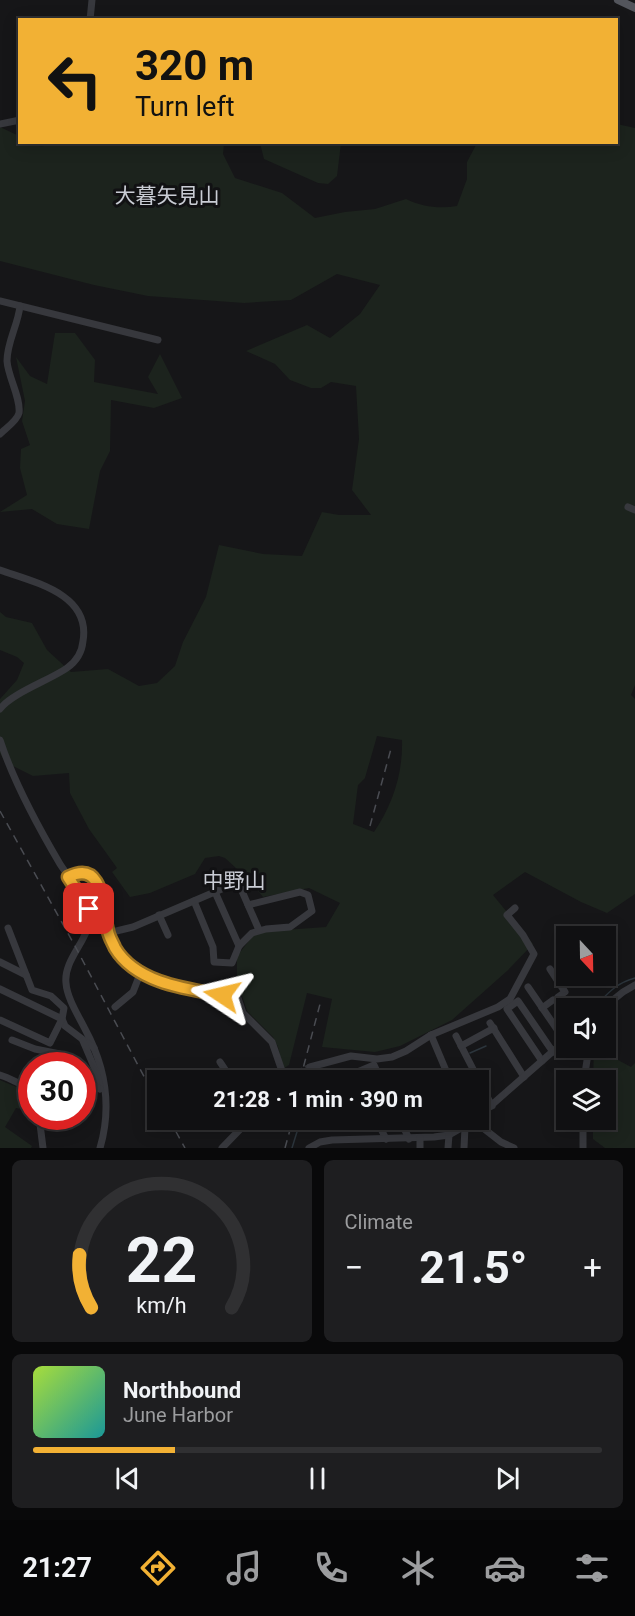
<!DOCTYPE html>
<html lang="en">
<head>
<meta charset="utf-8">
<style>
	:root { --surface:#101012; --page:#1e1e20; --text:#f1f3f6; --muted:#9c9d9f; --line:#303032; --accent:#f2b134 }
	body { margin:0; font-family:Roboto,"Noto Sans JP",sans-serif; background:var(--page); color:var(--text); height:100vh; display:flex; flex-direction:column; font-size:22px; white-space:nowrap }
	* { box-sizing:border-box; margin:0 }
	p { font-size:20px; color:var(--muted) }
	.icon { flex:none; width:33px; height:33px; fill:none; stroke:currentColor; stroke-width:2; stroke-linecap:round; stroke-linejoin:round }
	.map { position:relative; height:1148px; overflow:hidden }
	.details { display:flex; flex-direction:column; gap:12px; padding:12px; background:#09090a; flex:1 }
	.details>* { flex:none }
	.banner { position:absolute; left:18px; top:18px; width:600px; height:126px; border-radius:0px; box-shadow:0 3px 15px #0003,0 0 0 2px var(--line); background:#f2b134; color:#111; overflow:hidden }
	.needle { width:39px; rotate:158deg }
	.controls { position:absolute; left:556px; top:926px; display:grid; gap:12px }
	.controls a { display:grid; place-items:center; width:60px; height:60px; border-radius:0px; background:var(--surface); box-shadow:0 3px 15px #0003,0 0 0 2px var(--line); font-size:30px }
	.speed { position:absolute; left:18px; top:1052px; display:flex; gap:12px; font-size:30px; font-weight:700; text-align:center }
	.speed>* { display:grid; place-content:center; width:78px; height:78px; border-radius:50%; background:var(--surface); box-shadow:0 3px 15px #0003,0 0 0 2px var(--line); line-height:1 }
	.speed .limit { border:9px solid #d22; background:#fff; color:#111 }
	.pin { position:absolute; display:grid; place-items:center; width:51px; height:51px; color:#fff; margin:-26px; border-radius:12px; box-shadow:0 3px 9px #0006 }
	.me { position:absolute; width:66px; margin:-33px; rotate:280deg; stroke-linejoin:round; filter:drop-shadow(0 0 4px #0008) }
	.turn { display:flex; align-items:center; gap:21px; height:126px; padding:0 18px; font-size:27px }
	.turn .icon { width:78px; height:78px; stroke-width:2.5 }
	.turn b { display:block; font-size:42px; line-height:51px }
	.big { font-size:45px; font-weight:700; line-height:1.1 }
	.details .widget { flex:1; display:flex; flex-direction:column; justify-content:center; gap:9px; min-width:0; padding:0 21px; border-radius:9px; background:var(--page) }
	.details .dial { align-items:center; gap:0 }
	.dial svg { height:156px; overflow:visible; fill:none; stroke:var(--line); stroke-width:7; stroke-linecap:round; text-anchor:middle }
	.dial text { fill:var(--text); stroke:none }
	.song { display:flex; align-items:center; gap:18px }
	.cover { width:72px; height:72px; border-radius:9px; background:linear-gradient(135deg,hsl(80 70% 55%),hsl(180 70% 35%)) }
	.played { height:6px; border-radius:3px; background:linear-gradient(90deg,var(--accent) 25%,var(--line) 25%) }
	.keys { display:flex; justify-content:space-around; direction:ltr }
	.heat { display:flex; justify-content:space-between; align-items:center; font-size:33px; direction:ltr }
	.details .tiles { flex:1; display:grid; gap:12px; grid-template-columns:1fr 1fr }
	.widget:last-child { grid-column:span 2 }
	.trip { position:absolute; left:147px; top:1070px; width:342px; height:60px; border-radius:0px; background:var(--surface); box-shadow:0 3px 15px #0003,0 0 0 2px var(--line); font-weight:700; line-height:60px; text-align:center }
	.tabs { display:flex; height:96px; justify-content:space-around; align-items:center; background:#060607; color:var(--muted) }
	.tabs .icon { width:42px; height:42px }
	.tabs .selected { color:var(--accent) }
	.tabs b { font-size:27px; color:var(--text) }
	.map>svg:first-child { display:block }
</style>
</head>
<body>
<div class="map">
<svg width="635" height="1148" viewBox="0 0 635 1148">
	<rect width="100%" height="100%" fill="#161618"/>
	<g fill="#1c231d" fill-rule="evenodd">
		<path d="M617,124L635,128V685L631,695L635,699V894L607,913L581,902L525,872L493,895L533,944L507,971L452,1020L400,1046L375,1052L322,1047L332,999L307,993L289,1065L283,1069L278,1047L273,1037L247,1011L237,981V956L256,932L326,927L340,903L309,888L263,897L249,880L225,858L219,856L205,858L195,874L150,893L130,897L112,872L117,868L89,829L70,793L69,773L33,776L5,762L0,753V699L17,680L24,663L17,657L0,650V612L6,617L32,623L47,650L71,672L108,669L139,686L157,683L175,666L183,642L206,597L219,545L263,554L302,556L322,512L339,515H371L352,490L359,439L356,386L331,382L321,388H311L290,380L275,364L246,351L307,325L330,338L360,314L380,285L337,274L291,300L244,303L148,296L94,285L0,261V127L19,136L20,142C31,143 43,151 53,142L224,143L223,154L235,178L282,193L315,218L345,212L375,209L406,199C422,207 440,209 457,206L467,179V162L477,143L616,142ZM377,736L402,740C403,773 393,804 374,832L353,824L358,785L365,778Z"/>
		<polygon points="260,143 341,143 337,176 328,184 318,183 264,159"/>
		<polygon points="55,333 75,333 95,360 94,382 158,394 148,377 160,354 182,398 154,408 111,400 110,451 100,471 89,529 57,524 32,509 0,512 27,495 20,468 21,449 30,445 22,421 25,401 16,357 30,376 47,384"/>
		<polygon points="594,1047 631,1067 635,1063 635,1148 605,1148 593,1139 593,1119 606,1119 606,1080 593,1080"/>
		<path d="M0,1080C17,1088 32,1089 31,1111L16,1108L5,1127L32,1146L31,1148H0Z"/>
	</g>
	<g fill="none" stroke-linecap="round" stroke-linejoin="round">
		<g stroke="#2c353c" stroke-width="1.5">
			<path d="M593,1008C608,994 614,984 635,978"/>
			<polyline points="470,1053 486,1046"/>
			<polyline points="292,1148 300,1122 303,1119"/>
		</g>
		<polyline stroke="#333438" stroke-width="7" stroke-dasharray="7 3.5" stroke-linecap="butt" points="297,1074 310,1067"/>
		<g stroke="#37383d" stroke-width="7">
			<polyline points="90,20 92,0"/>
			<polyline points="0,124 20,120"/>
			<polyline points="0,301 158,340"/>
			<path d="M0,434C6,428 17,421 19,413C21,398 8,377 7,361C7,342 18,325 20,306"/>
			<polyline points="628,507 635,510"/>
			<path d="M0,570C34,582 91,594 83,641C82,652 77,661 67,668C50,680 12,693 0,709"/>
			<path d="M0,740C14,783 37,825 60,864C68,877 86,895 89,910C95,936 63,957 66,983C67,998 78,1015 85,1029C105,1066 112,1107 100,1148"/>
			<path d="M68,877C110,857 100,928 117,951C123,958 132,969 140,974C146,977 155,978 162,980C187,988 212,993 238,998L243,1013L272,1042L282,1071L289,1080"/>
			<polyline points="215,892 239,946"/>
			<polyline points="194,901 213,947 214,962 232,963 239,946 252,933 266,929 290,927 312,911 308,895 300,892 248,905"/>
			<polyline points="159,915 168,935"/>
			<polyline points="108,933 133,927 238,882 259,930"/>
			<polyline points="0,962 26,975"/>
			<polyline points="550,969 565,992 558,997 567,1011"/>
			<polyline points="528,987 565,1041"/>
			<polyline points="0,989 62,1019 65,1026 94,1048"/>
			<polyline points="115,1007 133,992 140,974"/>
			<polyline points="542,1008 553,1000"/>
			<polyline points="603,1008 623,992 635,985"/>
			<polyline points="0,1020 50,1043 62,1019 64,1008 51,996 32,990 8,928"/>
			<polyline points="490,1023 524,1077"/>
			<polyline points="431,1035 450,1080"/>
			<polyline points="456,1036 492,1106"/>
			<polyline points="12,1040 35,1049 60,1054 81,1065"/>
			<polyline points="83,1041 97,1074 100,1087"/>
			<polyline points="461,1046 494,1028"/>
			<polyline points="542,1061 507,1009 518,1001 553,1052"/>
			<polyline points="220,1062 232,1080"/>
			<polyline points="310,1067 351,1056 377,1059 392,1057 406,1051 431,1035 498,1007 510,999 534,954 523,935 507,915 515,908"/>
			<path d="M0,1075C7,1077 28,1087 32,1092"/>
			<polyline points="82,1080 100,1089"/>
			<polyline points="358,1080 355,1073 374,1065 381,1080"/>
			<polyline points="584,1080 589,1047"/>
			<polyline points="39,1116 43,1148"/>
			<polyline points="478,1117 567,1039"/>
			<polyline points="376,1119 386,1139"/>
			<polyline points="400,1119 409,1139"/>
			<polyline points="583,1119 583,1148"/>
			<polyline points="474,1121 501,1142 514,1148"/>
			<polyline points="222,1148 250,1119"/>
			<polyline points="309,1148 320,1142 332,1140 434,1137 449,1135 477,1119"/>
			<polyline points="420,1148 420,1138"/>
			<polyline points="448,1148 449,1135"/>
			<polyline points="464,1148 465,1127"/>
		</g>
		<polyline stroke="#53555c" stroke-width="8" points="618,0 635,8"/>
		<g stroke="#4a4c52" stroke-width="1.5" stroke-dasharray="8 6" stroke-linecap="butt">
			<polyline points="0,811 75,946 158,1103"/>
			<polyline points="370,826 392,745"/>
			<polyline points="300,1080 320,1004"/>
			<polyline points="169,1119 185,1148"/>
			<polyline points="285,1148 293,1119"/>
		</g>
	</g>
	<g fill="none" stroke-linecap="round" stroke-linejoin="round">
		<defs>
			<path id="route" d="M89,909L68,877C105,859 102,909 108,931C109,937 113,943 115,948C136,983 186,989 222,995"/>
		</defs>
		<use href="#route" stroke="#9d7322" stroke-width="15"/>
		<use href="#route" stroke="#f2b134" stroke-width="10"/>
	</g>
	<g text-anchor="middle" dominant-baseline="central" stroke-width="6" stroke-linejoin="round" paint-order="stroke">
		<g font-size="21" fill="#c9ccd4" stroke="#111113">
			<text x="167" y="196">大暮矢見山</text>
			<text x="234" y="881">中野山</text>
		</g>
	</g>
</svg>
<div class="controls">
<a><svg class="needle" viewBox="-14 -14 28 28"><path d="M0-13l5 13h-10z" fill="#e53935"/><path d="M0 13l5-13h-10z" fill="#9c9d9f"/></svg></a>
<a><svg class="icon" aria-label="sound" viewBox="0 0 24 24"><path d="M4 9h4l5-4v14l-5-4H4zM17 9q2 3 0 6"/></svg></a>
<a><svg class="icon" aria-label="layers" viewBox="0 0 24 24"><path d="M12 4l9 5-9 5-9-5zM3 14l9 5 9-5"/></svg></a>
</div>
<div class="speed"><div class="limit">30</div></div>
<div class="pin" style="left:89px;top:909px;background:#d93025"><svg class="icon" aria-label="arrive" viewBox="0 0 24 24"><path d="M6 21V4h12l-3 4 3 4H6"/></svg></div>
<svg class="me" style="left:222px;top:995px" viewBox="-20 -20 40 40"><path d="M0-17L14 15 0 8-14 15z" fill="#f2b134" stroke="#fff" stroke-width="4"/></svg>
<div class="trip">21:28 · 1 min · 390 m</div>
<div class="banner">
<div class="turn"><svg class="icon" aria-label="left" viewBox="0 0 24 24"><path d="M17 20v-9H6M10 6l-5 5 5 5"/></svg><div><b>320 m</b>Turn left</div></div>
</div>
</div>
<section class="details">
<div class="tiles">
<div class="widget dial"><svg viewBox="0 0 100 80">
<path d="M14 69A42 42 0 1 1 86 69"/>
<path d="M14 69A42 42 0 0 1 8 42" stroke="#f2b134"/>
<text x="50" y="56" font-size="32" font-weight="700">22</text>
<text x="50" y="72" font-size="11">km/h</text>
</svg></div>
<div class="widget"><p>Climate</p>
<div class="heat"><a>−</a><b class="big">21.5°</b><a>+</a></div>
</div>
<div class="widget">
<div class="song"><i class="cover"></i><div><b>Northbound</b><p>June Harbor</p></div></div>
<div class="played"></div>
<div class="keys"><svg class="icon" aria-label="previous" viewBox="0 0 24 24"><path d="M18 5L8 12l10 7zM5 5v14"/></svg><svg class="icon" aria-label="pause" viewBox="0 0 24 24"><path d="M8 5v14M16 5v14"/></svg><svg class="icon" aria-label="next" viewBox="0 0 24 24"><path d="M6 5l10 7-10 7zM19 5v14"/></svg></div>
</div>
</div>
</section>
<nav class="tabs">
<b>21:27</b>
<svg class="icon selected" aria-label="directions" viewBox="0 0 24 24"><path d="M12 3l9 9-9 9-9-9zM9 14v-3h6M13 9l2 2-2 2"/></svg>
<svg class="icon" aria-label="music" viewBox="0 0 24 24"><path d="M9 18V5l10-2v13"/><circle cx="6" cy="18" r="3"/><circle cx="16" cy="16" r="3"/></svg>
<svg class="icon" aria-label="phone" viewBox="0 0 24 24"><path d="M5 4h4l2 5-3 2q2 4 5 5l2-3 5 2v4C11 20 4 13 5 4z"/></svg>
<svg class="icon" aria-label="climate" viewBox="0 0 24 24"><path d="M12 3v18M4 7l16 10M4 17L20 7"/></svg>
<svg class="icon" aria-label="car" viewBox="0 0 24 24"><path d="M5 17H2v-5l4-1 3-4h7l3 4 3 1v5h-3M9 17h6M6 11h13"/><circle cx="7" cy="17" r="2"/><circle cx="17" cy="17" r="2"/></svg>
<svg class="icon" aria-label="filters" viewBox="0 0 24 24"><path d="M4 7h16M4 17h16"/><circle cx="9" cy="7" r="2"/><circle cx="15" cy="17" r="2"/></svg>
</nav>
</body>
</html>
